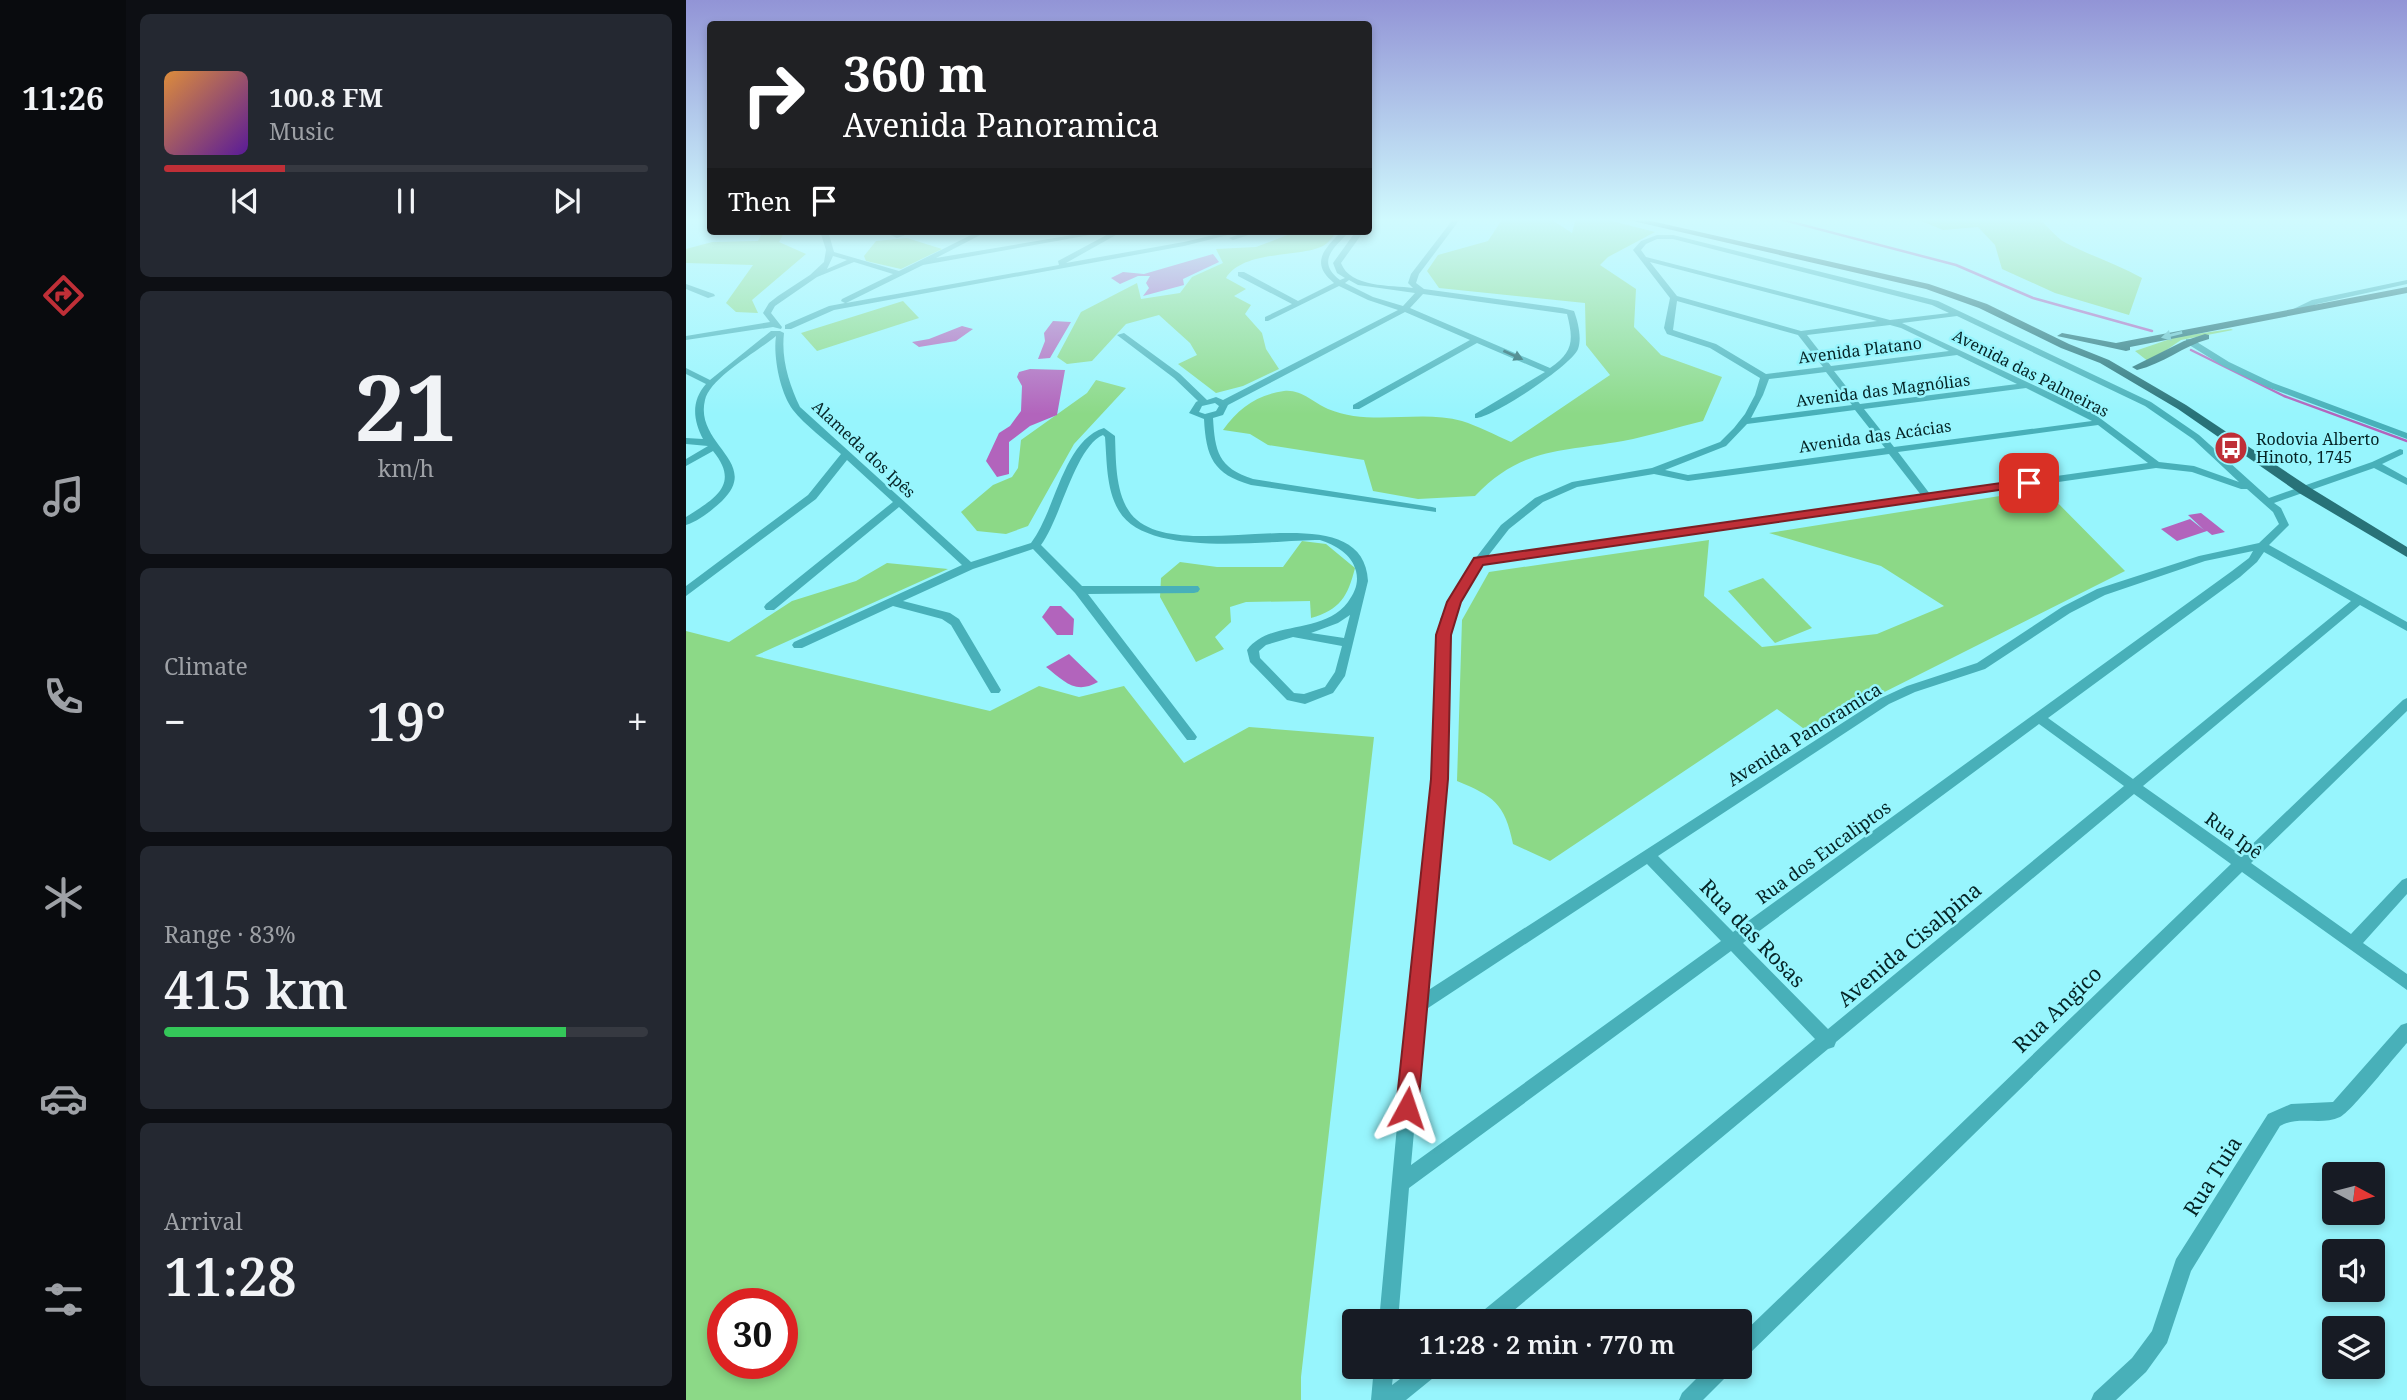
<!DOCTYPE html>
<html lang="en">
<head>
<meta charset="utf-8">
<style>
	:root { --surface:#171b24; --page:#242831; --text:#f1f3f6; --muted:#9ea1a6; --line:#363941; --accent:#bf2f37 }
	body { margin:0; font-family:"Noto Serif",serif; background:var(--page); color:var(--text); height:100vh; display:flex; flex-direction:column; font-size:26px; white-space:nowrap }
	* { box-sizing:border-box; margin:0 }
	p { font-size:23px; color:var(--muted) }
	.icon { flex:none; width:38px; height:38px; fill:none; stroke:currentColor; stroke-width:2; stroke-linecap:round; stroke-linejoin:round }
	.map { position:relative; flex:1; overflow:hidden }
	.panel { display:flex; flex-direction:column; gap:14px; padding:14px; background:#0d0f14; width:560px }
	.panel>* { flex:none }
	.guide { position:absolute; left:21px; top:21px; width:665px; height:214px; border-radius:7px; box-shadow:0 4px 10px #0003; background:#202124; color:#fff; overflow:hidden }
	.needle { width:46px; rotate:97deg }
	.buttons { position:absolute; left:1636px; top:1162px; display:grid; gap:14px }
	.buttons a { display:grid; place-items:center; width:63px; height:63px; border-radius:7px; background:var(--surface); box-shadow:0 4px 10px #0003; font-size:35px }
	.speed { position:absolute; left:21px; top:1288px; display:flex; gap:14px; font-size:35px; font-weight:700; text-align:center }
	.speed>* { display:grid; place-content:center; width:91px; height:91px; border-radius:50%; background:var(--surface); box-shadow:0 4px 10px #0003; line-height:1 }
	.speed .limit { border:10px solid #d22; background:#fff; color:#111 }
	.pin { position:absolute; display:grid; place-items:center; width:60px; height:60px; color:#fff; margin:-30px; border-radius:14px; box-shadow:0 4px 10px #0006 }
	.me { position:absolute; width:77px; margin:-38px; rotate:5deg; stroke-linejoin:round; filter:drop-shadow(0 0 5px #0008) }
	.turn { display:flex; align-items:center; gap:24px; height:147px; padding:0 21px; font-size:32px }
	.turn .icon { width:91px; height:91px; stroke-width:2.5 }
	.turn b { display:block; font-size:49px; line-height:60px }
	.then { display:flex; align-items:center; height:66px; padding:0 21px; background:#0003; gap:14px; font-size:26px }
	.big { font-size:52px; font-weight:600; line-height:1.1 }
	.panel .tile { flex:1; display:flex; flex-direction:column; justify-content:center; gap:10px; min-width:0; padding:0 24px; border-radius:10px; background:var(--page) }
	.panel .dial { align-items:center; gap:0 }
	.dial b { font-size:91px; line-height:1 }
	.song { display:flex; align-items:center; gap:21px }
	.cover { width:84px; height:84px; border-radius:10px; background:linear-gradient(135deg,hsl(30 70% 55%),hsl(270 70% 35%)) }
	.played { height:7px; border-radius:4px; background:linear-gradient(90deg,var(--accent) 25%,var(--line) 25%) }
	.keys { display:flex; justify-content:space-around; direction:ltr }
	.heat { display:flex; justify-content:space-between; align-items:center; font-size:38px; direction:ltr }
	.charge { height:10px; border-radius:5px; background:linear-gradient(90deg,#34c759 83%,var(--line) 0) }
	.trip { position:absolute; left:656px; top:1309px; width:410px; height:70px; border-radius:7px; background:var(--surface); box-shadow:0 4px 10px #0003; font-weight:600; line-height:70px; text-align:center }
	main { display:flex; flex:1; min-height:0 }
	.tab-bar { display:flex; flex-direction:column; width:126px; justify-content:space-around; align-items:center; background:#090b0e; color:var(--muted) }
	.tab-bar .icon { width:49px; height:49px }
	.tab-bar .active { color:var(--accent) }
	.tab-bar b { font-size:32px; color:var(--text) }
	.map>svg:first-child { display:block }
</style>
</head>
<body>
<main>
<nav class="tab-bar">
<b>11:26</b>
<svg class="icon active" aria-label="directions" viewBox="0 0 24 24"><path d="M12 3l9 9-9 9-9-9zM9 14v-3h6M13 9l2 2-2 2"/></svg>
<svg class="icon" aria-label="music" viewBox="0 0 24 24"><path d="M9 18V5l10-2v13"/><circle cx="6" cy="18" r="3"/><circle cx="16" cy="16" r="3"/></svg>
<svg class="icon" aria-label="phone" viewBox="0 0 24 24"><path d="M5 4h4l2 5-3 2q2 4 5 5l2-3 5 2v4C11 20 4 13 5 4z"/></svg>
<svg class="icon" aria-label="climate" viewBox="0 0 24 24"><path d="M12 3v18M4 7l16 10M4 17L20 7"/></svg>
<svg class="icon" aria-label="car" viewBox="0 0 24 24"><path d="M5 17H2v-5l4-1 3-4h7l3 4 3 1v5h-3M9 17h6M6 11h13"/><circle cx="7" cy="17" r="2"/><circle cx="17" cy="17" r="2"/></svg>
<svg class="icon" aria-label="filters" viewBox="0 0 24 24"><path d="M4 7h16M4 17h16"/><circle cx="9" cy="7" r="2"/><circle cx="15" cy="17" r="2"/></svg>
</nav>
<section class="panel">
<div class="tile">
<div class="song"><i class="cover"></i><div><b>100.8 FM</b><p>Music</p></div></div>
<div class="played"></div>
<div class="keys"><svg class="icon" aria-label="previous" viewBox="0 0 24 24"><path d="M18 5L8 12l10 7zM5 5v14"/></svg><svg class="icon" aria-label="pause" viewBox="0 0 24 24"><path d="M8 5v14M16 5v14"/></svg><svg class="icon" aria-label="next" viewBox="0 0 24 24"><path d="M6 5l10 7-10 7zM19 5v14"/></svg></div>
</div>
<div class="tile dial"><b>21</b><p>km/h</p></div>
<div class="tile"><p>Climate</p>
<div class="heat"><a>−</a><b class="big">19°</b><a>+</a></div>
</div>
<div class="tile"><p>Range · 83%</p><b class="big">415 km</b><div class="charge"></div></div>
<div class="tile"><p>Arrival</p><b class="big">11:28</b></div>
</section>
<div class="map">
<svg width="1721" height="1400" viewBox="0 0 1721 1400">
	<rect width="100%" height="100%" fill="#97f5fd"/>
	<g fill="#8cd987" fill-rule="evenodd">
		<path d="M817,218H863L886,233L890,218H914L969,232L922,257L914,265L950,289L948,327L975,355L1036,377L1017,421C991,427 964,436 937,441C875,452 836,447 789,496L732,499L687,491L678,460L582,445L564,434L537,430C553,408 570,395 598,391C615,389 628,403 642,409C685,427 733,409 776,421C792,426 809,435 825,442L924,375L900,345L899,303L753,288L741,271L752,255L802,241Z"/>
		<path d="M1228,218H1350C1363,225 1368,237 1380,243C1405,256 1431,264 1456,278L1443,315L1369,293L1316,269L1309,245L1292,227L1257,230Z"/>
		<polygon points="77,231 99,231 93,242 120,254 66,300 72,313 50,312 40,303 67,265 0,263 0,249 26,242 72,241"/>
		<path d="M612,231H651C648,235 644,241 640,244C619,259 559,248 540,278L560,289L548,296L565,305L559,314L576,333L580,349L593,369L557,386L530,393L492,364L511,355L504,343L473,315L440,324L406,361L381,364L371,357L395,312L451,283L455,299L494,293L506,277L537,263L530,249L570,247Z"/>
		<polygon points="221,238 256,249 215,269 180,261 178,256 190,241"/>
		<polygon points="217,301 233,318 131,351 115,333"/>
		<polygon points="1545,329 1547,330 1495,340 1463,362 1449,351 1490,337"/>
		<polygon points="410,380 440,388 388,444 342,526 320,534 291,531 275,512 307,485 326,477 332,468 335,440 401,393"/>
		<path d="M1358,489L1439,571L1121,731L1091,709L864,861L827,844C819,803 807,796 771,781L776,620L803,572L1023,540L1018,596L1076,647L1191,634L1258,606L1195,566L1083,533Z"/>
		<path d="M616,541L640,544L669,568C662,596 654,610 625,618L624,601L560,602L544,607L545,622L529,637L538,649L510,662L474,597L475,578L494,562L531,567H597Z"/>
		<path d="M201,563L262,569L69,656L304,711L353,686L393,697L438,686L498,763L563,727L688,737L615,1377V1400H0V631L43,642L106,601L170,581ZM37,1304H96V1363H37Z"/>
		<polygon points="1077,578 1126,628 1089,643 1042,591"/>
	</g>
	<g fill="#b264bc">
		<polygon points="527,254 533,262 497,279 498,285 457,296 463,288 460,283 464,276 452,276 434,284 425,278 437,272 458,274"/>
		<polygon points="367,321 385,322 364,358 352,359 359,341 358,333"/>
		<polygon points="276,326 287,329 270,341 233,347 226,342 243,339"/>
		<polygon points="344,369 379,370 371,415 344,426 323,442 323,474 311,477 300,461 313,433 324,426 335,411 336,386 331,377 333,372"/>
		<polygon points="1515,513 1539,532 1526,535 1521,531 1491,541 1475,529 1504,519 1518,530 1502,515"/>
		<polygon points="364,606 375,606 388,619 387,635 371,635 356,617"/>
		<path d="M383,654L412,682C389,695 378,681 360,667Z"/>
	</g>
	<g fill="none" stroke-linecap="round" stroke-linejoin="round">
		<g stroke="#b264bc" stroke-width="2.5">
			<polyline points="1090,218 1270,265 1347,298 1466,331"/>
			<polyline points="1505,350 1598,396 1721,441"/>
		</g>
		<g fill="#48b0b9" fill-rule="evenodd">
			<polygon points="682,218 688,218 682,223"/>
			<path d="M768,218H775L733,274L730,283L738,289L876,308L888,311C892,322 896,338 892,349C886,365 805,419 789,418V414L859,372L791,343L673,409H667V405L784,340L719,312L542,405L537,415L527,418C529,451 532,468 567,479L746,507L750,508V512L565,485C527,474 520,457 518,419L503,413L510,402L512,401L488,378L431,335L438,333L494,374L521,400L530,397L537,400L712,310L682,300L653,286L582,321H579V317L606,304L552,276V272H558L612,301L648,283C623,263 639,248 656,231H664C649,247 629,261 654,280L659,278L651,273L647,263L670,231H678L655,263C664,288 705,285 727,288L722,283L725,274ZM663,280L672,285L729,293L717,306L687,297L659,283ZM737,294L881,314C888,341 887,352 864,368L724,308ZM529,403L533,406L530,411L519,414L513,412L516,406Z"/>
			<path d="M134,231H142L148,252L213,271L293,231H302L250,258L410,231H426L237,265L160,303L373,265L372,261L428,231H437L380,263L498,242L545,231H558L498,246L148,310L105,329H99V325L143,306L159,303L155,301L156,299L207,274L168,262L131,277L89,306L85,313L96,327L95,329L87,327L0,340V336L84,322L77,313L83,303L92,296L124,275L138,262L140,250ZM147,256L161,260L141,269Z"/>
			<polygon points="196,231 206,231 211,234 231,231 211,238"/>
			<polygon points="563,231 575,231 547,240 543,238"/>
			<path d="M971,235H987L1252,301L1465,402L1513,435L1583,498L1686,462L1714,449L1717,450V454L1696,464L1721,478V485L1688,468L1588,503L1595,508L1603,525L1583,545L1721,622V631L1674,605L1457,786L1555,855L1717,700L1721,698V711L1565,863L1665,934L1716,880L1721,878V894L1677,943L1721,974V990L1556,872L1061,1356L1054,1359V1336L1545,864L1448,794L1150,1042L1148,1047L1142,1049L815,1321H791L793,1314L1129,1039L1045,951L723,1188L712,1321H693L722,1007L746,779L754,619L789,559L815,525L849,498L886,482L966,468L1034,442L1048,428L1059,414L1069,395L1074,378L1024,348L981,334L978,328L984,298L947,250L955,241ZM971,239H987L1246,305L1263,313L1204,320L960,257L955,250L960,244ZM964,262L1191,321L1115,331L991,296ZM991,301L1112,335L1137,367L1080,374L1030,344L987,330ZM1271,316L1459,406L1507,439L1553,482L1508,466L1473,462L1407,413L1216,323ZM1204,325L1215,328L1263,351L1145,366L1121,335ZM1271,355L1331,384L1174,404L1148,371ZM1140,372L1166,405L1065,418L1077,395L1083,379ZM1340,388L1406,421L1208,447L1178,409ZM1169,410L1199,448L1002,475L979,470L1040,446L1061,424ZM1412,425L1462,463L1244,494L1212,452ZM1203,454L1235,495L802,556L823,529L857,502L891,487L968,474L1002,481ZM1470,468L1506,472L1555,489H1561L1587,512L1593,524L1573,543L1513,556L1411,589L1376,607L1291,663L1221,686L1195,698L741,991L760,779L766,619L797,564ZM1567,551L1563,558L1546,571L1047,932L972,856L1203,704L1229,692L1299,669L1384,613L1419,595L1519,561ZM1578,552L1665,601L1447,779L1362,718L1554,577L1571,562ZM1353,724L1438,786L1142,1029L1057,943ZM961,864L1035,941L725,1165L739,1010Z"/>
			<polygon points="1721,280 1721,284 1631,304 1603,315 1599,313 1626,300"/>
			<polygon points="0,284 28,294 29,296 22,298 0,289"/>
			<path d="M85,331H94L98,333C95,359 103,384 114,407L285,562L345,543C370,510 377,441 418,428L429,436C430,461 429,493 445,514C492,572 677,486 682,581L659,676L647,693L619,704L601,700L564,662L561,650C584,619 636,636 662,602C669,592 673,583 670,571C666,554 649,545 634,540C585,540 461,559 433,511C420,489 421,461 419,437L417,435C389,447 375,518 355,545L396,586H512L514,589L512,592L508,593L402,594L509,734L511,737L509,740H501L389,593L347,549L287,569L217,601L264,613L273,619L315,690L313,693H305L265,625L256,619L207,606L116,648H108L106,645L108,642L276,565L213,507L88,610H80L78,607L80,604L207,502L161,460L130,499L0,596V586L122,495L155,454C140,441 119,425 107,410C94,393 87,356 90,336C71,352 24,378 19,400C8,445 76,462 36,501C26,510 13,521 0,525V517C28,499 55,485 27,451L0,466V459L22,446L0,444V438L17,439C7,420 5,401 20,384L0,374V368L24,380ZM664,615L658,638L625,633L652,623ZM607,637L656,646L649,672L639,687L618,694L608,693L574,658L573,651L580,645Z"/>
			<polygon points="1500,339 1506,339 1543,362 1587,383 1721,433 1721,439 1581,387 1537,366 1500,343"/>
			<path d="M1721,1023V1043C1709,1056 1665,1112 1654,1117C1635,1126 1612,1115 1594,1126L1505,1271L1481,1343L1460,1372L1430,1400H1405L1408,1393L1446,1358L1466,1331L1490,1259L1582,1114L1605,1104L1647,1102L1715,1025Z"/>
			<polygon points="688,1367 708,1367 706,1385 730,1367 755,1367 752,1374 720,1400 685,1400"/>
			<polygon points="1022,1367 1046,1367 1043,1374 1017,1400 993,1400 996,1393"/>
		</g>
		<g fill="#287278" fill-rule="evenodd">
			<polygon points="934,218 952,218 1243,284 1301,304 1383,344 1423,360 1500,405 1623,487 1721,547 1721,557 1613,493 1492,409 1414,363 1375,348 1293,308 1240,289"/>
			<polygon points="1721,287 1721,293 1444,347 1444,350 1440,351 1371,336 1376,333 1430,343"/>
			<path d="M1519,334L1523,335V339C1497,346 1477,364 1451,370L1446,367L1498,341Z"/>
		</g>
	</g>
	<defs><path id="oneway-solid" d="M-6-.8H1V-3.2L6.5 0L1 3.2V.8H-6Z" transform="scale(1.75)"/></defs>
	<use fill="#6bc1c8" href="#oneway-solid" transform="translate(1486 335) rotate(166)"/>
	<use fill="#236368" href="#oneway-solid" transform="translate(827 355) rotate(24)"/>
	<linearGradient id="sky" x2="0" y2="1"><stop stop-color="#9294d6"/><stop offset="0.53" stop-color="#d0fafe"/><stop offset="1" stop-color="#d0fafe" stop-opacity="0"/></linearGradient>
	<rect width="1721" height="414" fill="url(#sky)"/>
	<polygon fill="#bf2f37" stroke="#7c1f24" stroke-width="2" points="1343,479 1349,483 1347,485 797,565 775,602 765,635 762,779 732,1108 729,1116 721,1119 713,1116 710,1108 745,779 750,635 761,602 788,558"/>
	<defs>
		<symbol id="bus-disc" viewBox="-11 -11 22 22"><circle r="9.5" fill="#bf2f37" stroke="#97f5fd"/><path d="M-5-6H5V4H4V6H2V4H-2V6H-4V4H-5ZM-3.5-4V0h7V-4ZM-3.5 1.2v1.5H-2V1.2ZM2 1.2v1.5H3.5V1.2Z" fill="#fff"/></symbol>
	</defs>
	<g fill-rule="evenodd">
		<use href="#bus-disc" x="1526" y="429" width="38" height="38"/>
	</g>
	<g text-anchor="middle" dominant-baseline="central" stroke-width="5" stroke-linejoin="round" paint-order="stroke">
		<g font-size="16" fill="#052426" stroke="#97f5fd">
			<text transform="translate(1174 350) rotate(-7)">Avenida Platano</text>
			<text transform="translate(1345 373) rotate(27)">Avenida das Palmeiras</text>
			<text transform="translate(1197 390) rotate(-7)">Avenida das Magnólias</text>
			<text transform="translate(1189 436) rotate(-8)">Avenida das Acácias</text>
			<text transform="translate(178 449) rotate(43)">Alameda dos Ipês</text>
		</g>
		<g font-size="16" fill="#052426" stroke="#97f5fd" text-anchor="start">
			<text x="1570" y="439">Rodovia Alberto<tspan x="1570" dy="18">Hinoto, 1745</tspan></text>
		</g>
		<g font-size="18" fill="#052426" stroke="#97f5fd">
			<text transform="translate(1118 734) rotate(-32)">Avenida Panoramica</text>
			<text transform="translate(1548 835) rotate(36)">Rua Ipê</text>
			<text transform="translate(1137 852) rotate(-36)">Rua dos Eucaliptos</text>
		</g>
		<g font-size="21" fill="#052426" stroke="#97f5fd">
			<text transform="translate(1067 933) rotate(46)">Rua das Rosas</text>
			<text transform="translate(1223 944) rotate(-40)">Avenida Cisalpina</text>
			<text transform="translate(1371 1009) rotate(-44)">Rua Angico</text>
			<text transform="translate(1526 1176) rotate(-58)">Rua Tuia</text>
		</g>
	</g>
</svg>
<div class="buttons">
<a><svg class="needle" viewBox="-14 -14 28 28"><path d="M0-13l5 13h-10z" fill="#e53935"/><path d="M0 13l5-13h-10z" fill="#9ea1a6"/></svg></a>
<a><svg class="icon" aria-label="sound" viewBox="0 0 24 24"><path d="M4 9h4l5-4v14l-5-4H4zM17 9q2 3 0 6"/></svg></a>
<a><svg class="icon" aria-label="layers" viewBox="0 0 24 24"><path d="M12 4l9 5-9 5-9-5zM3 14l9 5 9-5"/></svg></a>
</div>
<div class="speed"><div class="limit">30</div></div>
<div class="pin" style="left:1343px;top:483px;background:#d93025"><svg class="icon" aria-label="arrive" viewBox="0 0 24 24"><path d="M6 21V4h12l-3 4 3 4H6"/></svg></div>
<svg class="me" style="left:721px;top:1108px" viewBox="-20 -20 40 40"><path d="M0-17L14 15 0 8-14 15z" fill="#bf2f37" stroke="#fff" stroke-width="4"/></svg>
<div class="trip">11:28 · 2 min · 770 m</div>
<div class="guide">
<div class="turn"><svg class="icon" aria-label="right" viewBox="0 0 24 24"><path d="M7 20v-9h11M14 6l5 5-5 5"/></svg><div><b>360 m</b>Avenida Panoramica</div></div>
<div class="then">Then<svg class="icon" aria-label="arrive" viewBox="0 0 24 24"><path d="M6 21V4h12l-3 4 3 4H6"/></svg></div>
</div>
</div>
</main>
</body>
</html>
